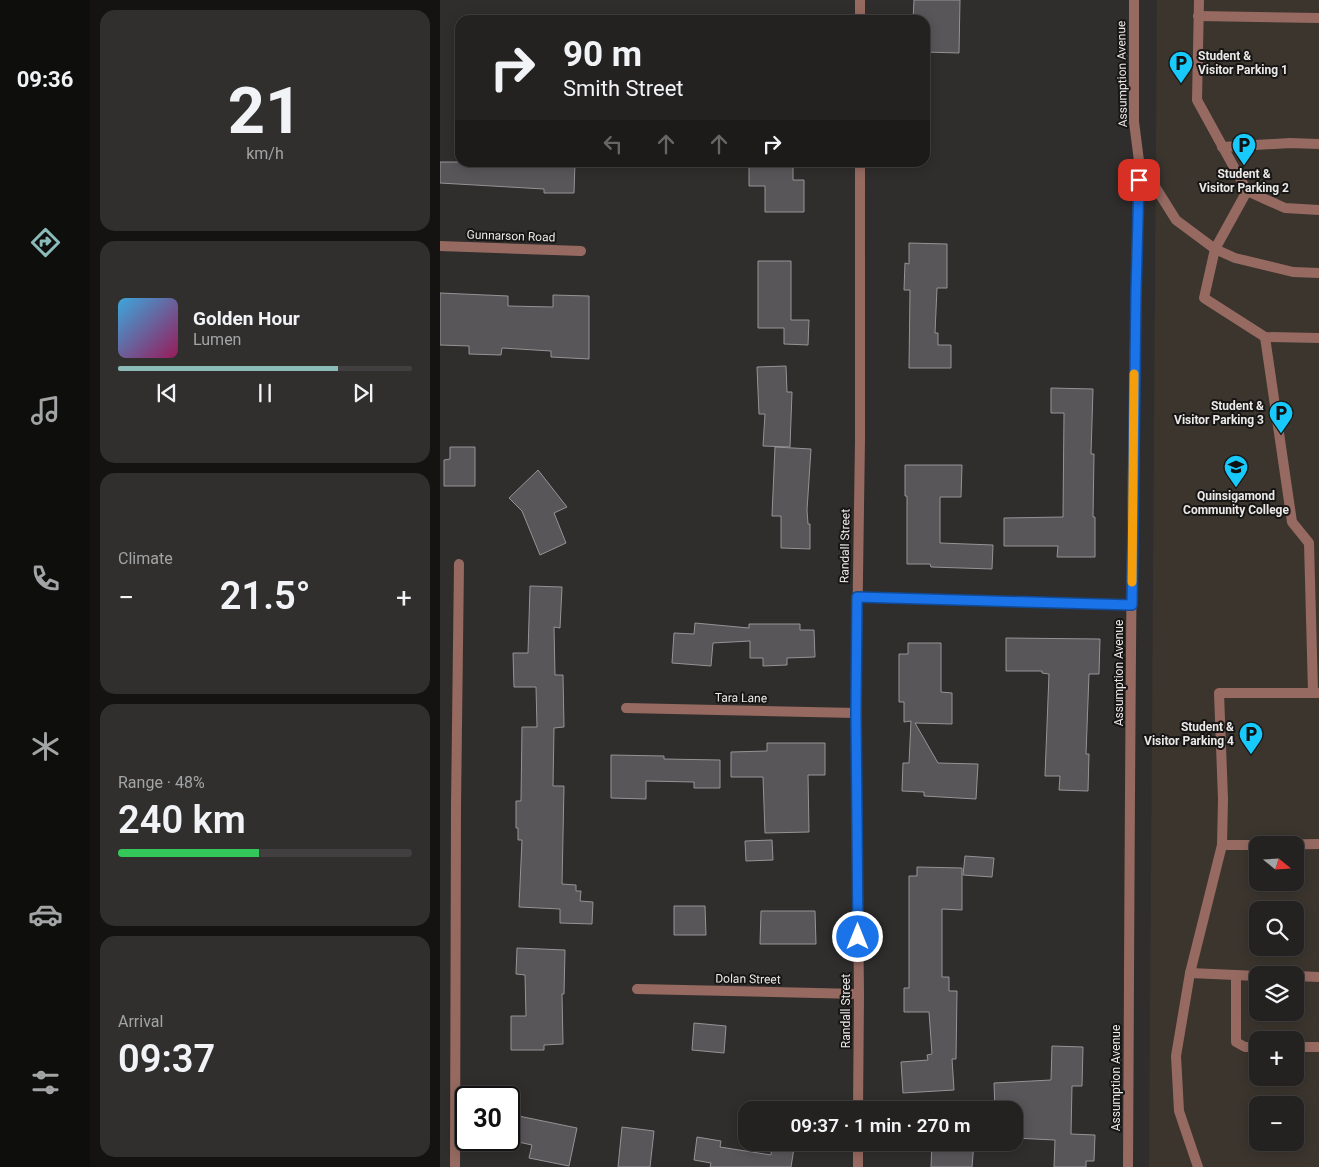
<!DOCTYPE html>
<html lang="en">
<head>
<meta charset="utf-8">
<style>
	:root { --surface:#242221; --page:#302f2e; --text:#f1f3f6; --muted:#a3a4a5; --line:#413f3f; --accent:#8bbbb9 }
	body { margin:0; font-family:Roboto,sans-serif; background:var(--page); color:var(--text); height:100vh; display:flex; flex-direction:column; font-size:19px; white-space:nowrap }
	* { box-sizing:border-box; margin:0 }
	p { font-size:16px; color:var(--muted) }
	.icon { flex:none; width:28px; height:28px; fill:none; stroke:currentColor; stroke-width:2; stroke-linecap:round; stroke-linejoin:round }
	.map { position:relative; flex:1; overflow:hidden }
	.side { display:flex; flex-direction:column; gap:10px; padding:10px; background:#141312; width:350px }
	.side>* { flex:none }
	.top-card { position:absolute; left:15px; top:15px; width:475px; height:152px; border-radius:15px; box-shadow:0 2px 12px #0003,0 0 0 1px var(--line); background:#242221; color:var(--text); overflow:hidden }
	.needle { width:32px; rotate:108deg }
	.fabs { position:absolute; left:809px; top:836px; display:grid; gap:10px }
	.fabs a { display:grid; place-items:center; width:55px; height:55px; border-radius:10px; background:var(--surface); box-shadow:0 2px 12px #0003,0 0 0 1px var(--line); font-size:25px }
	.speed { position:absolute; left:15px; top:1086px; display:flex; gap:10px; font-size:25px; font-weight:700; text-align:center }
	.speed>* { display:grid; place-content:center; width:65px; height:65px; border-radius:50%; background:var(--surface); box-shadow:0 2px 12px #0003,0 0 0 1px var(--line); line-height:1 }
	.speed .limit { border:2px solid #111; border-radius:8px; background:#fff; color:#111 }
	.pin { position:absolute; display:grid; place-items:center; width:42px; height:42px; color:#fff; margin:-21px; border-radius:10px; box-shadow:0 2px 8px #0006 }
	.me { position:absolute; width:55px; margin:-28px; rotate:0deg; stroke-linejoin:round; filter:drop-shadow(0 0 4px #0008) }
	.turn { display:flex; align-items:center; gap:18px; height:105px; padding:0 25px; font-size:22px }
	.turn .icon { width:65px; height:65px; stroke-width:2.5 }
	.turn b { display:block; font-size:35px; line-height:42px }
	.lanes { display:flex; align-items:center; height:48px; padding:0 25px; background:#0003; justify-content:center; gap:25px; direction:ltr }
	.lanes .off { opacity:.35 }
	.big { font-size:38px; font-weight:600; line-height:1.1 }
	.side .widget { flex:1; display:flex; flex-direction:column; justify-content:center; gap:8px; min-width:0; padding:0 18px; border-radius:15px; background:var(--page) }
	.side .dial { align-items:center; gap:0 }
	.dial b { font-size:65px; line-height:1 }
	.song { display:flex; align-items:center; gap:15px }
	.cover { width:60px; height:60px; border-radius:8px; background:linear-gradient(135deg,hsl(200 70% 55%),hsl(330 70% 35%)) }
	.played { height:5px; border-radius:2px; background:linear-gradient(90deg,var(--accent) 75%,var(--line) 75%) }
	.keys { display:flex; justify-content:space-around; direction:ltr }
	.heat { display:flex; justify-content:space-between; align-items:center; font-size:28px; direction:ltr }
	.charge { height:8px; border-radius:4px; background:linear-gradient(90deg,#34c759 48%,var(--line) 0) }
	.trip { position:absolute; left:298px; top:1101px; width:285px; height:50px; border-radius:15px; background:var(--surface); box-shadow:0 2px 12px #0003,0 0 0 1px var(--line); font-weight:600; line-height:50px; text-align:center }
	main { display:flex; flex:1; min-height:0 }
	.tabs { display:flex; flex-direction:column; width:90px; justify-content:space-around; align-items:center; background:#0e0e0d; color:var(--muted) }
	.tabs .icon { width:35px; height:35px }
	.tabs .on { color:var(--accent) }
	.tabs b { font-size:22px; color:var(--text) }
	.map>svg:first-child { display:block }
</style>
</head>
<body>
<main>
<nav class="tabs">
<b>09:36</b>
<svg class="icon on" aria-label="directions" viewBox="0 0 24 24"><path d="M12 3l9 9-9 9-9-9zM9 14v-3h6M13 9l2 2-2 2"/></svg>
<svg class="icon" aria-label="music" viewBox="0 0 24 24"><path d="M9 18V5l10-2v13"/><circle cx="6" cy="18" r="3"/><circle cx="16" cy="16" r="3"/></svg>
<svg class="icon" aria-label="phone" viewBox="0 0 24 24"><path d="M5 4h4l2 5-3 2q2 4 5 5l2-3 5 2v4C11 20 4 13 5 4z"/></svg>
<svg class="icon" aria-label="climate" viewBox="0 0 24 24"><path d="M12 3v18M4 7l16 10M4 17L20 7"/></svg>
<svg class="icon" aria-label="car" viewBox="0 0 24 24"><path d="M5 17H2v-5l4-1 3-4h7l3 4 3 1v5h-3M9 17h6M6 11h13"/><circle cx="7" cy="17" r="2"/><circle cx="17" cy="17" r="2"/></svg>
<svg class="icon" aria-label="filters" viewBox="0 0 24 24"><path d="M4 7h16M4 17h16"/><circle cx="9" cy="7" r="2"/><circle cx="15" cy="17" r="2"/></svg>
</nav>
<section class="side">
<div class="widget dial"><b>21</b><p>km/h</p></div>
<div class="widget">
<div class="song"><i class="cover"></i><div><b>Golden Hour</b><p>Lumen</p></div></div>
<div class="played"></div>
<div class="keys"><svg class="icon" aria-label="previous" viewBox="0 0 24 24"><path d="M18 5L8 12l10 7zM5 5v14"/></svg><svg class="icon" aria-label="pause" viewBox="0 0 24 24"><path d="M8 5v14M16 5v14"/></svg><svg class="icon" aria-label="next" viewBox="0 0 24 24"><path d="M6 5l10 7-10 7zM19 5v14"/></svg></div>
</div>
<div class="widget"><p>Climate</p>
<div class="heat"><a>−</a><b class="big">21.5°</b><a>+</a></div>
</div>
<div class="widget"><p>Range · 48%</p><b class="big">240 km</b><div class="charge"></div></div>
<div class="widget"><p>Arrival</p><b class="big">09:37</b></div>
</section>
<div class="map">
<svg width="879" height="1167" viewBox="0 0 879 1167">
	<rect width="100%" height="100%" fill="#302e2c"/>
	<path fill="#3b352e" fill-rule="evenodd" d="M717,0H879V1167H709ZM818,845H855V882H818ZM818,910H855V948H818ZM818,975H855V1012H818ZM818,1040H855V1078H818ZM818,1105H855V1142H818Z"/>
	<g fill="#585659" stroke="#959396">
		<polygon points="474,0 520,0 519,53 485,52 485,20 473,20"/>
		<polygon points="0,162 135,162 134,193 104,193 104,189 0,183"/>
		<polygon points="309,166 353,166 353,180 364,180 364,212 325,212 325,186 309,186"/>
		<polygon points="469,243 507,244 507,288 497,288 495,333 498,333 498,345 511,345 511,368 469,368 470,290 464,290 465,263 469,264"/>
		<polygon points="318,261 351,261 351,320 369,320 368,345 344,344 344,328 318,328"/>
		<polygon points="0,293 68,296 68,306 113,307 113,295 149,296 149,359 111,357 111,351 62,348 61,355 29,354 29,346 0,345"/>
		<polygon points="346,366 347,392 352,392 350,447 323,446 325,414 319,414 317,367"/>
		<polygon points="611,388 653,389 651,454 654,454 653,517 655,517 655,557 617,557 618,546 564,546 564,518 623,517 624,413 611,413"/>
		<polygon points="10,447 35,447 35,486 4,486 4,460 10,459"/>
		<polygon points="335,447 371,449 367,510 368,524 370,524 370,549 341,548 341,516 332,516"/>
		<polygon points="465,465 522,465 521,497 500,497 500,543 553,545 552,569 491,567 490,564 467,564 467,496 465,496"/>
		<polygon points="98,470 127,507 114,513 126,543 100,555 82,511 69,498"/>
		<polygon points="90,586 122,587 120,628 114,627 115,675 123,675 124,727 114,728 113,786 124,786 122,884 136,885 136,891 141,891 140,901 153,902 152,924 120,923 120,909 79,907 82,840 78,840 78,828 76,828 76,801 81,801 82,727 97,727 96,687 74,687 73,653 88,653"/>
		<polygon points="255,623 309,628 309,624 360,624 360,630 374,630 375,657 347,658 347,665 323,666 323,658 310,658 310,641 273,643 271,666 232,663 234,633 254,634"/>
		<polygon points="566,638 660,639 659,674 649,674 646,754 649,754 648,791 619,790 620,776 605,776 609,674 602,673 602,671 566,671"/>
		<polygon points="468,643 501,643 501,692 512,693 512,724 475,723 498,763 538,764 536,799 484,796 484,792 462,791 463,763 469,763 471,721 464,722 464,702 459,702 459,654 468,654"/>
		<polygon points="327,743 385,743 385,775 368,775 369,832 325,833 323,777 291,777 291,752 327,751"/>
		<polygon points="171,755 224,756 224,759 280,760 280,788 254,788 254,782 206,781 206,799 171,798"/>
		<polygon points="332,840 333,860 306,861 305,841"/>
		<polygon points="525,856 554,858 552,877 523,875"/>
		<polygon points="477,867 522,868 522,910 502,909 502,977 509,977 509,991 517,991 516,1059 512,1059 514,1090 463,1093 461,1062 488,1060 487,1055 492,1054 489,1012 464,1012 464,988 469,988 469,876 477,876"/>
		<polygon points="234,906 265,906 266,935 234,935"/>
		<polygon points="321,911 375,911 376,944 320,944"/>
		<polygon points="77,948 125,950 124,994 122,994 123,1044 104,1045 104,1050 71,1050 71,1016 86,1016 85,975 76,974"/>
		<polygon points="254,1023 286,1026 284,1053 252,1050"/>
		<polygon points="612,1046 643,1047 642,1086 632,1086 631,1134 655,1135 654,1161 646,1161 646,1167 614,1167 615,1140 574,1138 574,1110 555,1110 554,1083 611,1080"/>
		<polygon points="69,1114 137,1128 129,1166 89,1158 92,1145 69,1140"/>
		<polygon points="182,1127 214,1131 210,1167 178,1167"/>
		<polygon points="257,1137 281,1141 280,1147 331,1155 332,1142 355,1142 351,1167 270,1167 271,1163 254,1160"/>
		<polygon points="492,1142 534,1142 532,1167 491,1167"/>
	</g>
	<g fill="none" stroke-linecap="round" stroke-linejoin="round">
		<g stroke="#966a61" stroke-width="10">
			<polyline points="694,0 694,122 699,161 736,220 775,249 795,258 853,272 879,273"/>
			<polyline points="759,0 757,100 807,191 775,249 764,298 825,337 879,338"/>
			<polyline points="758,16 879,18"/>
			<polyline points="782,147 850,143 879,144"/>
			<polyline points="807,191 845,208 879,210"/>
			<polyline points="825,337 852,522 869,543 873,692"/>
			<polyline points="782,845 818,845"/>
			<polyline points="820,845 879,844"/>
			<polyline points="750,973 818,976"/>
			<polyline points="796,976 796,1042 805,1047 818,1047"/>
			<polyline points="855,976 879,977"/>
			<polyline points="855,1047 879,1047"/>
			<polyline points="758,1167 739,1111 736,1056 750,973 782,845 783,799 779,693 879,693"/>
		</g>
		<g stroke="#966a61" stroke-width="10">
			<polyline points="420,0 420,20"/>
			<polyline points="0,246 141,251"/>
			<polyline points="417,597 692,605"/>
			<polyline points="186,708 416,713"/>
			<polyline points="197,989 419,994"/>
			<polyline points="418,1110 419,994 416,713 420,439 420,162"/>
			<polyline points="15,1167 16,806 19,564"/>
			<polyline points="418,1167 418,1142"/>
			<path d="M688,1167C690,832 690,496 699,161"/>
		</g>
	</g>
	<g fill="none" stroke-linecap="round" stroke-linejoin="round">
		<defs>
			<polyline id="route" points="418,937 416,713 417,597 692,605 696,292 699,180"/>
		</defs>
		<use href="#route" stroke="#114b97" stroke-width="12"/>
		<use href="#route" stroke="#1a73e8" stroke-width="9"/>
		<polyline stroke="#f59e0b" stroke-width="9" points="692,582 694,374"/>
	</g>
	<defs>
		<symbol id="parking-pin" viewBox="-11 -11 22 30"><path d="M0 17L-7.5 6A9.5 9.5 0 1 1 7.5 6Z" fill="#18cafc" stroke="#171615"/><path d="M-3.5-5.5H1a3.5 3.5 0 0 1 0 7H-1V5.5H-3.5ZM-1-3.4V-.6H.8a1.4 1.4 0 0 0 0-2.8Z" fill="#111"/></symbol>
		<symbol id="university-pin" viewBox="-11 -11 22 30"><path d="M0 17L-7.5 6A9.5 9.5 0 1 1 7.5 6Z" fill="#18cafc" stroke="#171615"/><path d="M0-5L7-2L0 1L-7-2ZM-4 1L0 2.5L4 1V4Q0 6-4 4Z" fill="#111"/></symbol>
	</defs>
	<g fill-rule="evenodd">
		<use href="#parking-pin" x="727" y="49" width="28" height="38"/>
		<use href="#parking-pin" x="790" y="131" width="28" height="38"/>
		<use href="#parking-pin" x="827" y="399" width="28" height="38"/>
		<use href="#university-pin" x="782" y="453" width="28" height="38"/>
		<use href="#parking-pin" x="797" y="720" width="28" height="38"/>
	</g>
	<g text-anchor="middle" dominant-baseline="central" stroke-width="4" stroke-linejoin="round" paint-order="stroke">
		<g font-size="12" font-weight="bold" fill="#eae9e8" stroke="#171615">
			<text x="758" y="56" text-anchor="start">Student &amp;<tspan x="758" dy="14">Visitor Parking 1</tspan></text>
			<text x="804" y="174">Student &amp;<tspan x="804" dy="14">Visitor Parking 2</tspan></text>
			<text x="824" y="406" text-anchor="end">Student &amp;<tspan x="824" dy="14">Visitor Parking 3</tspan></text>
			<text x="796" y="496">Quinsigamond<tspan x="796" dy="14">Community College</tspan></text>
			<text x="794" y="727" text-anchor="end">Student &amp;<tspan x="794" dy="14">Visitor Parking 4</tspan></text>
		</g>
		<g font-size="12" fill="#eae9e8" stroke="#171615">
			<text transform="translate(682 74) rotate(-91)">Assumption Avenue</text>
			<text transform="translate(71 236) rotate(2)">Gunnarson Road</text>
			<text transform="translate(405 546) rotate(-89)">Randall Street</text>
			<text transform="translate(679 673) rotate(-90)">Assumption Avenue</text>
			<text transform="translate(301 698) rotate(1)">Tara Lane</text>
			<text transform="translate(308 979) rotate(1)">Dolan Street</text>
			<text transform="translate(406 1011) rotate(-90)">Randall Street</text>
			<text transform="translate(676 1078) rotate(-90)">Assumption Avenue</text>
		</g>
	</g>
</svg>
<div class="fabs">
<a><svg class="needle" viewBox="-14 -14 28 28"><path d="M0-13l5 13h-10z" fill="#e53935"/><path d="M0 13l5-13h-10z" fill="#a3a4a5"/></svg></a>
<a><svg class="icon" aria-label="search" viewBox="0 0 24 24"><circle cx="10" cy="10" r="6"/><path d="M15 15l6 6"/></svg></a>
<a><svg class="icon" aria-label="layers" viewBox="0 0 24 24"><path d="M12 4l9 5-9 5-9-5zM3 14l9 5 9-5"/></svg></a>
<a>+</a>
<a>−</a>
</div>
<div class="speed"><div class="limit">30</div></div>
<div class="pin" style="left:699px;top:180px;background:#d93025"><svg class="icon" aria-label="arrive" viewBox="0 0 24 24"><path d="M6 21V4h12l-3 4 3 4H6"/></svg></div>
<svg class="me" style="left:418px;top:937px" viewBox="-20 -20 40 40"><circle r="17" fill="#1a73e8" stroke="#fff" stroke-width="3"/><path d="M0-11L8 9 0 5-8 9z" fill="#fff"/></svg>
<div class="trip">09:37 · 1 min · 270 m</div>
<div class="top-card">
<div class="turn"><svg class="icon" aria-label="right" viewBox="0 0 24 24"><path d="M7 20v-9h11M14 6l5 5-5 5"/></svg><div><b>90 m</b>Smith Street</div></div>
<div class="lanes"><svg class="icon off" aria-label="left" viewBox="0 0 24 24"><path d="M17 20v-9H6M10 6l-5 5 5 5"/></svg><svg class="icon off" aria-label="ahead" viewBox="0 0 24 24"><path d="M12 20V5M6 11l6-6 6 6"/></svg><svg class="icon off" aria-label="ahead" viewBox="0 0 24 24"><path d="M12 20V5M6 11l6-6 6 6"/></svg><svg class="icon" aria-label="right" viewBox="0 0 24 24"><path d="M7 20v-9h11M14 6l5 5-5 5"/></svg></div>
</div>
</div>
</main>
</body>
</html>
